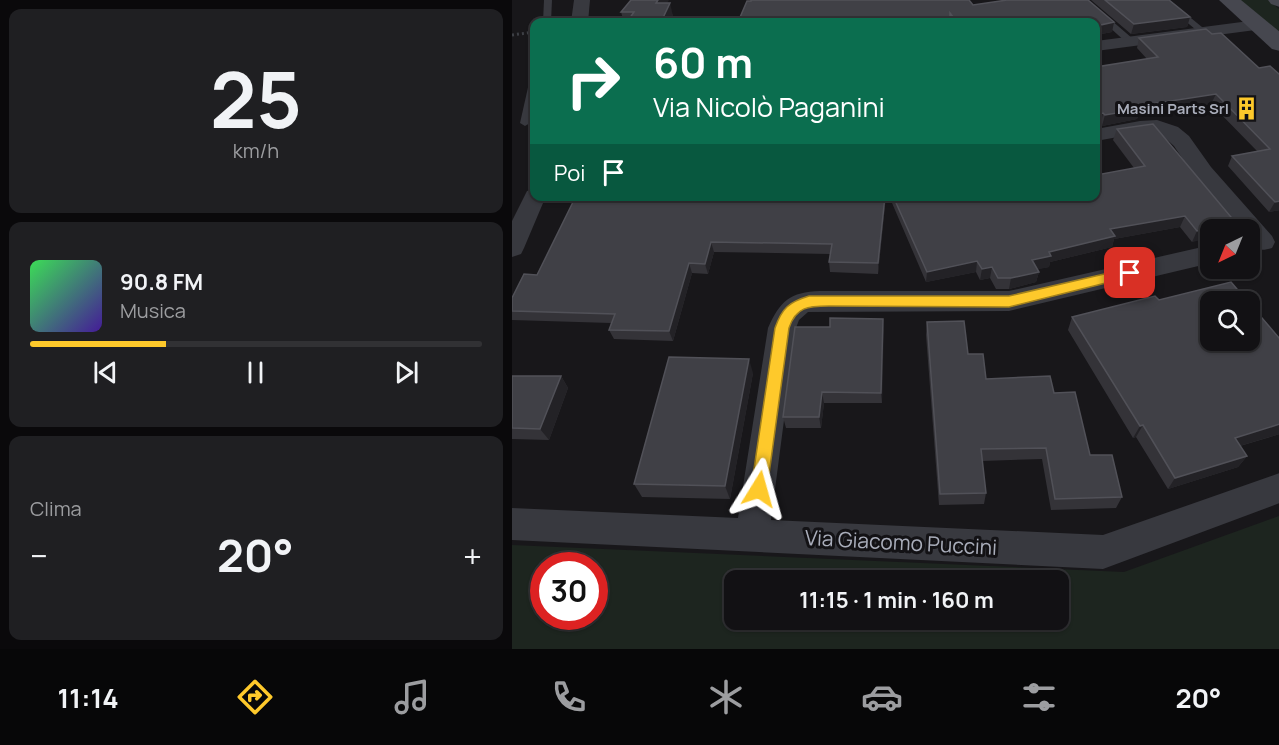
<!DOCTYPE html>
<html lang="it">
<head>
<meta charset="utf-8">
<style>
	:root { --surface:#121114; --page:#1f1f22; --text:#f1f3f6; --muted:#9c9da0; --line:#313134; --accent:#fec92b }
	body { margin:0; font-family:Manrope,sans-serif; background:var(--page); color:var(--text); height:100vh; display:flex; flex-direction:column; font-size:22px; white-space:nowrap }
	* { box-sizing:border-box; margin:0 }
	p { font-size:20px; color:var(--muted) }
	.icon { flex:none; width:33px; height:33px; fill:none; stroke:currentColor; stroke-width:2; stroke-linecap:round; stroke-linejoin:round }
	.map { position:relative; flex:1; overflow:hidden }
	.sheet { display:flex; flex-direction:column; gap:9px; padding:9px; background:#0a090b; width:512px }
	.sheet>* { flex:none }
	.hud { position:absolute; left:18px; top:18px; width:570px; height:183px; border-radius:12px; box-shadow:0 2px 4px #0004,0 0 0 2px var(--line); background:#0b6e4f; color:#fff; overflow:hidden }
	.needle { width:39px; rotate:223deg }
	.buttons { position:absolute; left:688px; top:219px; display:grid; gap:12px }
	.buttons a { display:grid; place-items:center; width:60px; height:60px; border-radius:12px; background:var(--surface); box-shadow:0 2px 4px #0004,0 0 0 2px var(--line); font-size:30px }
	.speed { position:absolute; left:18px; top:552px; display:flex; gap:12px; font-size:30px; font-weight:700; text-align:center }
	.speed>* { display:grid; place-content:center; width:78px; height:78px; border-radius:50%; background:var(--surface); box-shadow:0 2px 4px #0004,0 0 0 2px var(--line); line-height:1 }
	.speed .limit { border:9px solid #d22; background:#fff; color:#111 }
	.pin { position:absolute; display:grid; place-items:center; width:51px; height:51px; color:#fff; margin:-26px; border-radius:12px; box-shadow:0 3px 9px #0006 }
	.me { position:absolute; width:66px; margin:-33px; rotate:8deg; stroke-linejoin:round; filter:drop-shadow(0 0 4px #0008) }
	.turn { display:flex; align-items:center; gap:21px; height:126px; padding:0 24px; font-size:27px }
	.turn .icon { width:78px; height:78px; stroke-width:2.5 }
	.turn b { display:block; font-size:42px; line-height:51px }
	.then { display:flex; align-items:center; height:57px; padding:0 24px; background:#0003; gap:12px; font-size:22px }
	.big { font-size:45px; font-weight:700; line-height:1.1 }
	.sheet .card { flex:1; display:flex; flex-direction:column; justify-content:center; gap:9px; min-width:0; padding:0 21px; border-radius:12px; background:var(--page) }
	.sheet .dial { align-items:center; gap:0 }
	.dial b { font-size:78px; line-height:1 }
	.song { display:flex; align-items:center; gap:18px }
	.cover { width:72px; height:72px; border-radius:9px; background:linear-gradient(135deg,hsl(130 70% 55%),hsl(260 70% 35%)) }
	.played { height:6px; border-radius:3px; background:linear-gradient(90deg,var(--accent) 30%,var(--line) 30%) }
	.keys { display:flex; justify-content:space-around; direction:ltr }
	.heat { display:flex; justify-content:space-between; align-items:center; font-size:33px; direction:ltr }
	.trip { position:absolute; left:212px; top:570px; width:345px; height:60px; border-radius:12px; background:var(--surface); box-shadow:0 2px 4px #0004,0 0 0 2px var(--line); font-weight:700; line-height:60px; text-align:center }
	.tab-bar { display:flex; height:96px; justify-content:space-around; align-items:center; background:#070708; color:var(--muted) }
	.tab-bar .icon { width:42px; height:42px }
	.tab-bar .on { color:var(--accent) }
	.tab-bar b { font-size:27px; color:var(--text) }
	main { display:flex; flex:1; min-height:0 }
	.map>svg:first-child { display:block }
</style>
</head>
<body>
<main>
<section class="sheet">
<div class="card dial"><b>25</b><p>km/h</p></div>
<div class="card">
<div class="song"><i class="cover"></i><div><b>90.8 FM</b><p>Musica</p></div></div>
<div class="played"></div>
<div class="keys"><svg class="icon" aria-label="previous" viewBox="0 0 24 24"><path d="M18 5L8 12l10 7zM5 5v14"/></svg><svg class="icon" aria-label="pause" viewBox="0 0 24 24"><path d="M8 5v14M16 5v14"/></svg><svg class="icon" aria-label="next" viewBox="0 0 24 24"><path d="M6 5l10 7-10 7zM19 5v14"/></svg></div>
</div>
<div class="card"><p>Clima</p>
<div class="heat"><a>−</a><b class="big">20°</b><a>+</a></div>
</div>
</section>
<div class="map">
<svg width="768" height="649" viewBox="0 0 768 649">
	<rect width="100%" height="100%" fill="#18171a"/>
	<g fill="#1d251f" fill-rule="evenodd">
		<polygon points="724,0 757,0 767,9 767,37"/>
		<path d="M767,516V649H0V545L612,572ZM32,566H82V616H32ZM222,580H546V620H222Z"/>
	</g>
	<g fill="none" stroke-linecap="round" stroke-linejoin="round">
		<polyline stroke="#3e4046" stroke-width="3" stroke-dasharray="2 3" stroke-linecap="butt" points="0,35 22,32"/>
		<g fill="#38393f" fill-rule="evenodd">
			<polygon points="32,0 40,0 39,22 31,22"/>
			<polygon points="567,0 576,0 621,39 621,43 615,43"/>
			<polygon points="648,0 657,0 696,32 689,34"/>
			<polygon points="22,80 22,103 18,123 13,126 8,123 17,83"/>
		</g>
		<g fill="#38393f" fill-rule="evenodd">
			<polygon points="62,0 78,0 76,22 59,22"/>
			<polygon points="745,20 751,21 754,25 751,29 584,51 584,41"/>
			<path d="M645,120L666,127L677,136L699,167L760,236L763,242L760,248C750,251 745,251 738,243V230H727L683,177L662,146L651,136L645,133H628L584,141V129L628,121Z"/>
			<polygon points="22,189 22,196 34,196 12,248 9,254 0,257 0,221 15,191"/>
			<path d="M699,245V263L497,311L296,312L287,320L284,328L259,520L591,535L768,473V503L591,569L0,540V508L226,518L256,328C268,301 278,292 308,291H497Z"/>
		</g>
		<g fill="#46474f" fill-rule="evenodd">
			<polygon points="707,0 729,0 768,32 768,51 760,49"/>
			<polygon points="756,0 768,0 768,7 759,4"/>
		</g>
	</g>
	<g fill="#343338">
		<polygon points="239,0 457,0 461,5 495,0 576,0 602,22 600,32 584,35 584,22 226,22 235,1 239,1"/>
		<polygon points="579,0 657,0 678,17 675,27 619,34"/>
		<polygon points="155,3 161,16 159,22 112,22 109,12"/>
		<polygon points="627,38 747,68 768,75 768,210 757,212 716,166 720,156 745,151 699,104 626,116 625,119 590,126 589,124 584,67 635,59 625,48"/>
		<polygon points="605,129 724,223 680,242 668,227 602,239 600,247 538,262 537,267 525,269 527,272 524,282 497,289 484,289 478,278 468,280 464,272 414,282 377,196 584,196 622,168 601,140"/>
		<polygon points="374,196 366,274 318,272 317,262 318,254 202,252 196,274 180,273 161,341 102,339 97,330 99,323 0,320 0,298 25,275"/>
		<polygon points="647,300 768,339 768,434 728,446 735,456 726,467 656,489 624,437 621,438 556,330 560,317"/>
		<polygon points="371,319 370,403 312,403 309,428 274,428 271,417 318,327"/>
		<polygon points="415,322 456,354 474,379 542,393 578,455 610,497 604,508 539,510 530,459 470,461 474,493 472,504 427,505 414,335"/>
		<polygon points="241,373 218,499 130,497 122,484"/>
		<polygon points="0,376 49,376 56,388 37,440 0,439"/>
	</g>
	<g fill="#232226">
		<polygon points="146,0 157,0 148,16 144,3"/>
		<polygon points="158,3 161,16 159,22 149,22"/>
		<polygon points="678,17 675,27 619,34 622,24"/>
		<polygon points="602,22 600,32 584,35 584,26"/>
		<polygon points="704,94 699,104 626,116 625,119 590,126 593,115 626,106"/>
		<polygon points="591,113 589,124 584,124 584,115"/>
		<polygon points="373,196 374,196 366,274 366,263"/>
		<polygon points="768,201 768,210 757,212 763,202"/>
		<polygon points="673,216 668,227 602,239 600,247 538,262 537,267 518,271 520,260 537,252 598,229"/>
		<polygon points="724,223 720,230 699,230 699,238 680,242 685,231"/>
		<polygon points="199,242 202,252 196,274 193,264"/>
		<polygon points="465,261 464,272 414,282 415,272"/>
		<polygon points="177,263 180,273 161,341 157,331"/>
		<polygon points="480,267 478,278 468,280 470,269"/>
		<polygon points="527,272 524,282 497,289 499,278"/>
		<polygon points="371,319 372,330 370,403 369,393"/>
		<polygon points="237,359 241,373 218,499 213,486"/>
		<polygon points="49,376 56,388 37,440 28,429"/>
		<polygon points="310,392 312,403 309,428 307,417"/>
		<polygon points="768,424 768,434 714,450 723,438"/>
		<polygon points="631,425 624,437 621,438 628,426"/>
		<polygon points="735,456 726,467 656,489 663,478"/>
	</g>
	<g fill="#404046" stroke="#515158" stroke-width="1.5">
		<polygon points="119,0 146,0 144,3 158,3 149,22 115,22 122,12 109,12"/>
		<polygon points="239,0 457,0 461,5 495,0 576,0 602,22 584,26 584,22 445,22 438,13 438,22 226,22 235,1 239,1"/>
		<polygon points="593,0 657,0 678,17 622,24"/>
		<polygon points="694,29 700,34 709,33 747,68 758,66 768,75 768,201 763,202 720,156 758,149 704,94 626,106 628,109 593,115 591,113 584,115 584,67 646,57 627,38"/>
		<polygon points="641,124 724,223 685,231 673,216 598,229 603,236 537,252 539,256 520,260 527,272 499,278 486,278 480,267 470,269 465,261 415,272 381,196 584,196 584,175 633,166 605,129"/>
		<polygon points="64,196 373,196 366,263 317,262 320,244 199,242 193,264 177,263 157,331 97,330 103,314 0,311 0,298 12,274 25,275"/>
		<polygon points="719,282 736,302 699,302 699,340 738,340 738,304 768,339 768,424 723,438 735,456 663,478 631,425 628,426 560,317 643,296 647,300"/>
		<polygon points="318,318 371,319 369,393 310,392 307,417 271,417 283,327 318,327"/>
		<polygon points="452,321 456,354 471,354 474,379 538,376 542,393 563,392 578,455 600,455 610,497 543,499 534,448 469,449 474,493 428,494 415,322"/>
		<polygon points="157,357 237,359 213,486 122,484"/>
		<polygon points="0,376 49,376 28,429 0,428"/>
	</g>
	<path fill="#fec92b" stroke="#a5831c" stroke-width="1.5" d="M618,268L622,270L624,273L622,276L497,307L317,306C296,306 284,307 277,328L255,489L253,494L247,497L241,494L239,489L263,328C270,308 277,302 297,296H497Z"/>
	<defs>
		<symbol id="building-bare" viewBox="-9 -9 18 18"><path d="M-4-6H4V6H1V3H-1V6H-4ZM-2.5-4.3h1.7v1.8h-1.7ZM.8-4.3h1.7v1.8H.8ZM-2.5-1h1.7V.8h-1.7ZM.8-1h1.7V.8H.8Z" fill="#fec92b" stroke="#131215" stroke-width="2.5" paint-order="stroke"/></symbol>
	</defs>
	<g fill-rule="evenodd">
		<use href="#building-bare" x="718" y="92" width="33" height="33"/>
	</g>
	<g text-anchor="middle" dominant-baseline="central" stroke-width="6" stroke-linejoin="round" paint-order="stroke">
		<g font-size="15" font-weight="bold" fill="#a9adba" stroke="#131215" text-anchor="end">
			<text x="717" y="108">Masini Parts Srl</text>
		</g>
		<g font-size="21" fill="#a9adba" stroke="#131215">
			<text transform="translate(389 542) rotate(3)">Via Giacomo Puccini</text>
		</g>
	</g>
</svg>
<div class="buttons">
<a><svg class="needle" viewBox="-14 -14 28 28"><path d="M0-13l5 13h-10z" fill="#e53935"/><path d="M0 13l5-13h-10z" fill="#9c9da0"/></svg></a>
<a><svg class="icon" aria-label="search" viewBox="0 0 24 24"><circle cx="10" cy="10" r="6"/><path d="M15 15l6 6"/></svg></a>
</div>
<div class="speed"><div class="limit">30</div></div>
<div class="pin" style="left:618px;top:273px;background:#d93025"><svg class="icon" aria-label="arrive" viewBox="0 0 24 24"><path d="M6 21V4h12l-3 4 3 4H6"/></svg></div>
<svg class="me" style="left:247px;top:489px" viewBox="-20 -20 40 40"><path d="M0-17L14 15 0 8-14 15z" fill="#fec92b" stroke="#fff" stroke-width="4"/></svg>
<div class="trip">11:15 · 1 min · 160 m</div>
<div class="hud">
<div class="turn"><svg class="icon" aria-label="right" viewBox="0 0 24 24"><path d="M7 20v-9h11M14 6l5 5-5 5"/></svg><div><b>60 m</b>Via Nicolò Paganini</div></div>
<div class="then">Poi<svg class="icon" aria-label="arrive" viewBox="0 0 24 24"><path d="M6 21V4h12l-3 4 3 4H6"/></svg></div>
</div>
</div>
</main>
<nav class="tab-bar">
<b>11:14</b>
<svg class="icon on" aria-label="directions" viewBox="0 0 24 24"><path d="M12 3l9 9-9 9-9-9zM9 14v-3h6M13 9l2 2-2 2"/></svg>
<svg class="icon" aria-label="music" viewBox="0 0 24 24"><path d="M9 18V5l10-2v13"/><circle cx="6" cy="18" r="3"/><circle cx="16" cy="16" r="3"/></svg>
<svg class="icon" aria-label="phone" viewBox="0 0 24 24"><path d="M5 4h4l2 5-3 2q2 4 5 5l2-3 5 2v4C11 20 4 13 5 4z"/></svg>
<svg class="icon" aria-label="climate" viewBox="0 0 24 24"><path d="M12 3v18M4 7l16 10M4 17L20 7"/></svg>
<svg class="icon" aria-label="car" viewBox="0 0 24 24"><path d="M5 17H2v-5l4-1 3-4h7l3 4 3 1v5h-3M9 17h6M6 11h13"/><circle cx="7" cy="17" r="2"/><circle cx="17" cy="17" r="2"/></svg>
<svg class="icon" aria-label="filters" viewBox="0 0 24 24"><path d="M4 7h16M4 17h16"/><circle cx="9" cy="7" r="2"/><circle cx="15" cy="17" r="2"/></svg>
<b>20°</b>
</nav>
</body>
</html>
